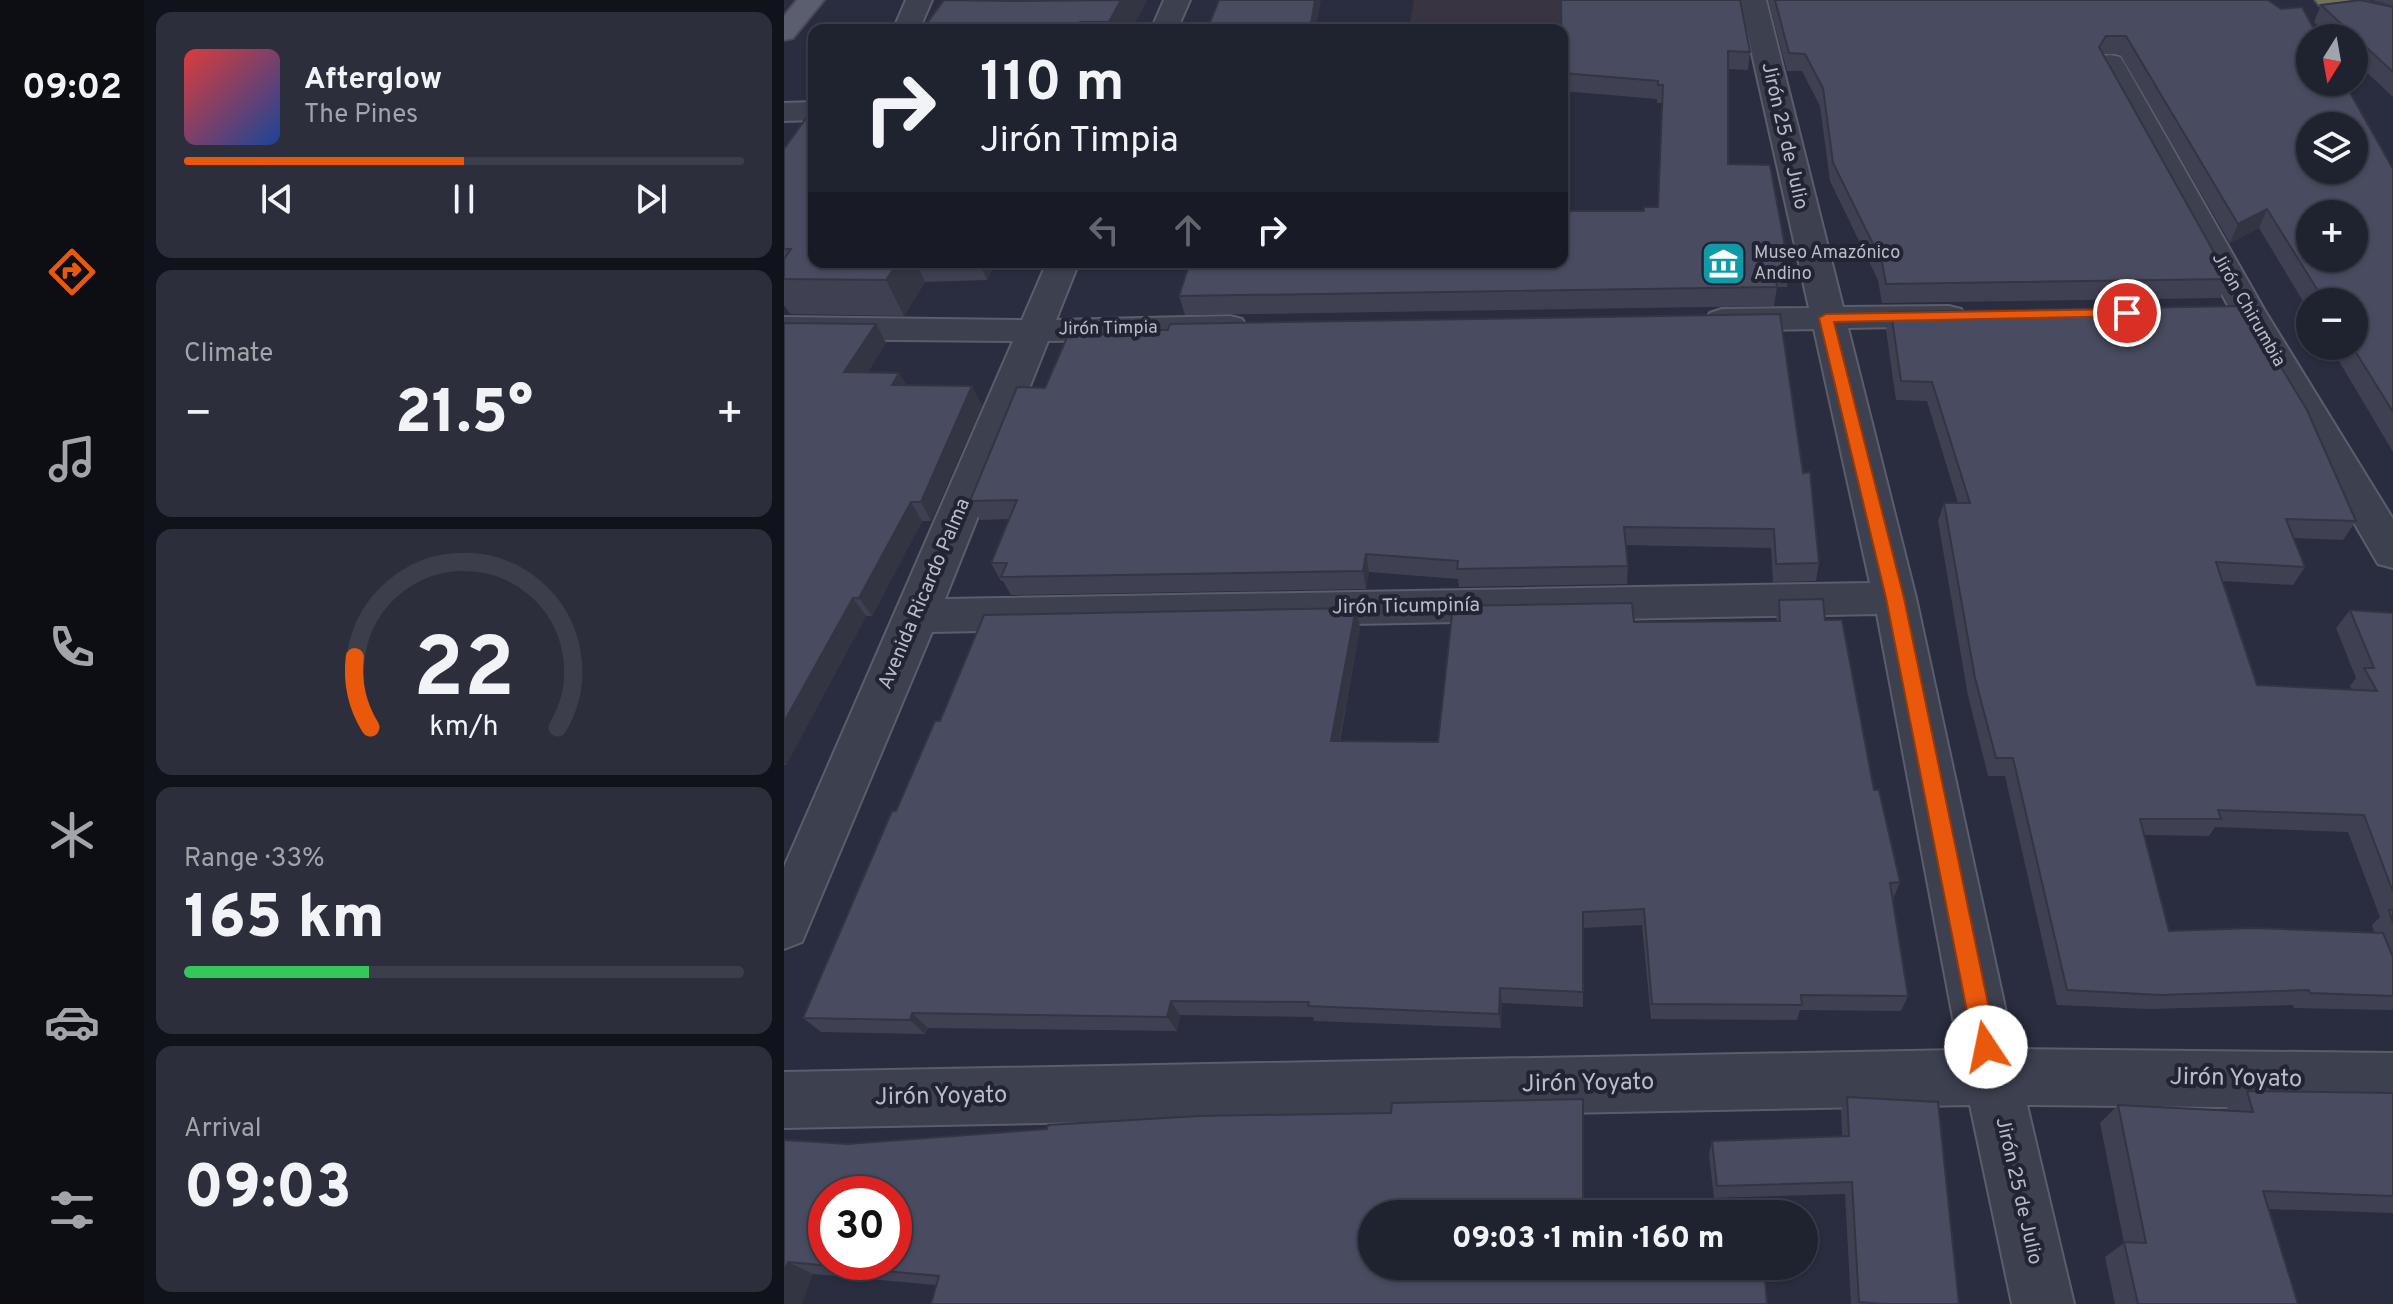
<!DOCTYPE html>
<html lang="en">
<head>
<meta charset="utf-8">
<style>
	:root { --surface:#1f222f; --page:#2c2f3b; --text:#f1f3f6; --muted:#a1a4aa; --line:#3c3f4b; --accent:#ea580c }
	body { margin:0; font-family:Overpass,sans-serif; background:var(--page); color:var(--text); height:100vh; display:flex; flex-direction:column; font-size:30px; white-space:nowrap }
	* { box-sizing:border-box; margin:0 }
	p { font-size:26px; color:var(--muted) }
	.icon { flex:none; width:44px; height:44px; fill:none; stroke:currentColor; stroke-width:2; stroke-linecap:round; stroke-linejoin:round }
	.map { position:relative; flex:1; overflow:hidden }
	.drawer { display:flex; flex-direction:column; gap:12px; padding:12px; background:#11131a; width:640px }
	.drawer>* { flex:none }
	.hud { position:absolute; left:24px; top:24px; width:760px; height:244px; border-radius:16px; box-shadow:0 2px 6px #0004,0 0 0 2px var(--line); background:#1f222f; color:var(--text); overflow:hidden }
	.needle { width:52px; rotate:191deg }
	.tools { position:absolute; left:1512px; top:24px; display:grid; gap:16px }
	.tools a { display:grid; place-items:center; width:72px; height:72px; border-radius:50%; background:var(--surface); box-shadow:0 2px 6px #0004,0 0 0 2px var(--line); font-size:40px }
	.speed { position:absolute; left:24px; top:1176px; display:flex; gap:16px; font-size:40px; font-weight:700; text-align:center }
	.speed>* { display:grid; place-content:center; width:104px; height:104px; border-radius:50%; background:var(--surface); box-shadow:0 2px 6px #0004,0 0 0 2px var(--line); line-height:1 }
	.speed .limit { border:12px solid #d22; background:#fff; color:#111 }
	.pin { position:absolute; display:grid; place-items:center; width:68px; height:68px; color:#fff; margin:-34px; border:4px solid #fff; border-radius:50%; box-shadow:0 2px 8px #0007 }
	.me { position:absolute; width:88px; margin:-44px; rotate:349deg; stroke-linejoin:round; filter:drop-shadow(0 0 6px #0008) }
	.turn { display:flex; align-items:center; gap:28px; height:168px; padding:0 40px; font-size:36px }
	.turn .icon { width:104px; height:104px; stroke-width:2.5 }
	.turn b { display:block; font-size:56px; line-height:68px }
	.lanes { display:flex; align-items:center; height:76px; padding:0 40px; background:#0003; justify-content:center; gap:40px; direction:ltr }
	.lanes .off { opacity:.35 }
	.big { font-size:60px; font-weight:800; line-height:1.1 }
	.drawer .widget { flex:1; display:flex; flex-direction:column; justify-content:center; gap:12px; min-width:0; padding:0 28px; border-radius:16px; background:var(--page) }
	.drawer .dial { align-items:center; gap:0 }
	.dial svg { height:208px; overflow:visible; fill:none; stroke:var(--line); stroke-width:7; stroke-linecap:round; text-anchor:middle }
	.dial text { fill:var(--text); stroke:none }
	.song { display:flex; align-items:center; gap:24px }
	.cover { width:96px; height:96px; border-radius:12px; background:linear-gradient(135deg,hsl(0 70% 55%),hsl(220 70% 35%)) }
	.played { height:8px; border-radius:4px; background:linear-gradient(90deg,var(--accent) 50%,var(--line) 50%) }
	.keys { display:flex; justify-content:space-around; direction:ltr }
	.heat { display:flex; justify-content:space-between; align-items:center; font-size:44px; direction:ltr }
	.charge { height:12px; border-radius:6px; background:linear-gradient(90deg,#34c759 33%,var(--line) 0) }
	.trip { position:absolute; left:574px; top:1200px; width:460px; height:80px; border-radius:40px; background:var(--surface); box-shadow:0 2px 6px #0004,0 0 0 2px var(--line); font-weight:800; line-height:80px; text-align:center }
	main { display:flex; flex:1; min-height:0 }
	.dock { display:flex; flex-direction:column; width:144px; justify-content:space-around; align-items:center; background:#0c0e13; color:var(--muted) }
	.dock .icon { width:56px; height:56px }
	.dock .active { color:var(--accent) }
	.dock b { font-size:36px; color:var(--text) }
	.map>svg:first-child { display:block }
</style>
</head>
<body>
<main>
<nav class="dock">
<b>09:02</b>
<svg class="icon active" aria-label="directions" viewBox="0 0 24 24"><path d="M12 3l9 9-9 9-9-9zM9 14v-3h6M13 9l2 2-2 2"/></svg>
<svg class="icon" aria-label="music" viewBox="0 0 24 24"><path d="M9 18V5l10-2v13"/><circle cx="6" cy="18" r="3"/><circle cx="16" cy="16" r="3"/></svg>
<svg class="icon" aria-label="phone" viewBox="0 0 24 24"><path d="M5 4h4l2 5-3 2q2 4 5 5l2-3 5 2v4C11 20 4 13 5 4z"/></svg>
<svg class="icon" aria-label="climate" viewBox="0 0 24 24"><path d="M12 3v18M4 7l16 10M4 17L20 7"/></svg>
<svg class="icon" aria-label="car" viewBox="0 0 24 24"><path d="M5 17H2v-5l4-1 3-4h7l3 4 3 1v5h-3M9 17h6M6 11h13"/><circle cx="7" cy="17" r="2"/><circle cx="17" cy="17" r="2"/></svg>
<svg class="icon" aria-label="filters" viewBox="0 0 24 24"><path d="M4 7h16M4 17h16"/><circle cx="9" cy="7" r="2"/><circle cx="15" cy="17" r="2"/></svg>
</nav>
<section class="drawer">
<div class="widget">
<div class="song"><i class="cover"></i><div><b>Afterglow</b><p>The Pines</p></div></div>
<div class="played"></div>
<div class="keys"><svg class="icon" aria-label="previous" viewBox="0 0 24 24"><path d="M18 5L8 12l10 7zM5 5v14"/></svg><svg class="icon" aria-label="pause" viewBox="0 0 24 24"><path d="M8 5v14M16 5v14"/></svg><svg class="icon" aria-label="next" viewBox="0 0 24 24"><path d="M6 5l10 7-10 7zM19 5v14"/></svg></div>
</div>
<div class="widget"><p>Climate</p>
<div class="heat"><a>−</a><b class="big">21.5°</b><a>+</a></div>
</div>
<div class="widget dial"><svg viewBox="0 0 100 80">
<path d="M14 69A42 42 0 1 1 86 69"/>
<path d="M14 69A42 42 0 0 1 8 42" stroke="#ea580c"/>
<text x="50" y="56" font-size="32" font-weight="700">22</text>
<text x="50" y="72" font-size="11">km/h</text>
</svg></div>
<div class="widget"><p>Range · 33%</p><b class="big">165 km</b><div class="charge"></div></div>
<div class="widget"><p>Arrival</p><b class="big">09:03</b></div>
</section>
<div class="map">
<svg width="1609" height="1304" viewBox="0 0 1609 1304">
	<rect width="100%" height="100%" fill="#292d3f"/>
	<polygon fill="#393441" points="630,0 938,0 778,30 625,30"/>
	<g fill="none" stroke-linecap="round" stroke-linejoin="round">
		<defs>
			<g id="minor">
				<polygon points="122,0 148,0 135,30 109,30"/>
				<polygon points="380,0 406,0 393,30 367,30"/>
				<polygon points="956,0 982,0 1059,307 1165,306 1177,309 1182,316 1177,323 1165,326 1064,328 1132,598 1230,1049 1609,1053 1609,1109 1243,1105 1290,1304 1228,1304 1186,1105 0,1128 0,1072 1175,1050 1093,614 148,632 18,942 0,949 0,867 229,341 0,339 0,317 238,320 263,262 295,262 272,320 446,316 458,319 463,327 458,335 446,338 264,341 161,599 1086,583 1030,329 938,331 926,327 921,320 926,313 938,309 1025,308"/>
				<polygon points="1326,55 1336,57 1340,63 1481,311 1609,519 1609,568 1594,564 1447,311 1312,63 1316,57"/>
				<polygon points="30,102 30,120 0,121 0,103"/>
			</g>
			<polygon id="major" points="13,0 40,0 9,38 0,40 0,16"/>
			<polygon id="highway" points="1531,0 1575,0 1609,8 1609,24 1535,5"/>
		</defs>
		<use href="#minor" stroke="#5b5d6c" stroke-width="4"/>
		<use href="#major" stroke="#474858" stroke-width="4"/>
		<use href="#highway" stroke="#454756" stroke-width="4"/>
		<use href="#minor" fill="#3d404f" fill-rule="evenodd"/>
		<use href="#major" fill="#5b5e6f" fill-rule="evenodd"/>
		<use href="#highway" fill="#74715b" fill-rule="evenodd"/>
	</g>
	<g fill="#3f4153" fill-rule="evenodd">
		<polygon points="363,0 347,30 138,30"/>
		<polygon points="984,0 1484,0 1609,169 1609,452 1546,346 1570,346 1570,302 1526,302 1526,313 1475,228 1446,243 1336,54 1319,54 1445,279 1436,298 1098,303 1094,280 1046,181 1036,106 1018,71 1003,71"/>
		<polygon points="1588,0 1609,0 1609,6"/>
		<polygon points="1537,5 1609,7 1609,97 1570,60 1570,38 1547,38 1530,22"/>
		<polygon points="778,30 966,52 964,70 944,69 944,164 1005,268 1003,287 993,287 990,306 401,315 395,296 778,262 860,211 874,207 878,103 873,103 873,99 778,91"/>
		<polygon points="0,149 30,262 212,262 203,280 141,282 120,316 6,314 0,305"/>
		<path d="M1107,312L1572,521L1559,540L1510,538L1521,567L1509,585L1438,581L1473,685L1568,690L1566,686L1572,678L1552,628L1566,610L1609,613V1009L1607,1010L1510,1008L1509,1005L1364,1009L1273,1005L1221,776H1204L1184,696L1154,521L1160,503H1174L1143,401L1112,400L1102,330ZM1431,827L1564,832L1596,917L1588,925L1590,932L1385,931L1360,835L1425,836Z"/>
		<polygon points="0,323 92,324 102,343 83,373 115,373 122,385 198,405 147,521 138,521 88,616 82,616 2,765 0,765"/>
		<polygon points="1019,473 1035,563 1032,581 989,582 987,548 842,545 844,566 843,584 675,587 674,579 585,572 582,589 227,595 219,581 217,581 207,563 225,519 196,520 186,501"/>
		<polygon points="995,600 1041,620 1116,882 1109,899 1124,996 1117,1011 1016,1010 1013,1020 867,1019 858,925 799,928 799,1007 718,1003 717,1028 530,1021 529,1017 396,1015 393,1031 144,1028 141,1034 37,1032 19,1018 112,811 156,721 576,627 556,741 654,742 850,622 992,621"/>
		<polygon points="1463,1091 1609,1093 1609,1213 1484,1209 1514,1304 1331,1304 1321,1257 1340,1243 1316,1123 1334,1105 1441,1110"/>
		<polygon points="1063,1097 1175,1304 1067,1304 1061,1194 930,1198 925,1154 928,1141 1058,1136 1057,1110"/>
		<polygon points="0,1140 799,1272 890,1271 889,1266 980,1266 983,1304 152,1285 29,1274 0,1304"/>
	</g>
	<g fill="#333543">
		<polygon points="337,0 363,0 347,30 327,30 325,22"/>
		<polygon points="531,0 537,0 532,30 526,30"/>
		<polygon points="296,22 298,30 292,30"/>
		<polygon points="1483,209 1475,228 1446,243 1454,224"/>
		<polygon points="114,262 132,262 141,282 120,316 102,280"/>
		<polygon points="195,262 212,262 203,280"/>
		<polygon points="92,324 102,343 71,391 60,372"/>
		<polygon points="115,373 125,392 108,385"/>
		<polygon points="188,386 198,405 147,521 137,502"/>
		<polygon points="127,502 138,521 88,616 75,598"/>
		<polygon points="582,554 585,572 582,589 579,571"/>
		<polygon points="69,598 82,616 2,765 0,763 0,722"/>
		<polygon points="572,608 576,627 552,758 547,741"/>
		<polygon points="716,988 718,1003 717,1028 715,1014"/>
		<polygon points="387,1001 396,1015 393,1031 383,1017"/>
		<polygon points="128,1013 144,1028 141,1034 126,1020"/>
		<polygon points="4,1262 29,1274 18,1304 0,1304 0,1272"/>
	</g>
	<g fill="#494c60" stroke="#333543" stroke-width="2" fill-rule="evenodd">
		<polygon points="160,0 228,1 337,0 325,22 296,22 292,30 138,30"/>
		<polygon points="435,0 531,0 526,30 423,30"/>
		<polygon points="777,0 956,0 966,52 944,51 944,164 986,165 1005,268 991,268 993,287 395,296 406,262 778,262 778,211 860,211 860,207 874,207 879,85 874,85 874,81 778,73"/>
		<path d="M991,0H1484L1497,9L1518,7L1535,38H1526V82H1560L1609,169V412L1568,346H1570V302H1541L1483,209L1454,224L1342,36H1322L1315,47L1445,279L1102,284L1098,262L1049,163L1039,88L1021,54L1005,53ZM1526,126H1570V170H1526ZM1526,214H1570V258H1526Z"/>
		<polygon points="1576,0 1609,7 1609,72 1537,5"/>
		<polygon points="30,107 30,262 114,262 102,280 0,279 0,259 7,249 0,249 0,149"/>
		<polygon points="1460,306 1523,410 1572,521 1502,519 1521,567 1432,562 1473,685 1593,691 1580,668 1590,668 1566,610 1609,613 1609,892 1580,815 1434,810 1437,819 1356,819 1385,931 1470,928 1599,933 1609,957 1609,996 1526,993 1525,990 1376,995 1283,990 1229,758 1212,758 1191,678 1160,503 1186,503 1148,382 1117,381 1107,312"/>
		<polygon points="996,314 1019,473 1026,472 1035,563 992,564 990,529 840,527 844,566 673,569 674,561 582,554 579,571 217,577 223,563 207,563 233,500 186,501 233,387 261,388 284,335 362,334 364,330 384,330 386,324"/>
		<polygon points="0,323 92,324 60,372 115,373 108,385 188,386 137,502 127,502 75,598 69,598 0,722"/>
		<polygon points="1039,599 1041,620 1058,620 1090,790 1095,790 1116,882 1106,883 1124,996 1017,995 1018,1005 868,1004 860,909 799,912 799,992 716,988 715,1014 524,1006 525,1002 387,1001 383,1017 128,1013 126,1020 19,1018 108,811 112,811 151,721 156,721 200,615 572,608 547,741 654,742 669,606 848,603 850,622 996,621 995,600"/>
		<polygon points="1605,910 1609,910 1609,923"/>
		<polygon points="1463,1091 1609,1093 1609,1196 1479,1191 1514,1304 1354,1304 1340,1242 1362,1243 1334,1105 1469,1112"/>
		<polygon points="1063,1097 1154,1102 1175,1304 1099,1304 1075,1302 1068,1182 933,1186 928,1141 1065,1136"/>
		<path d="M799,1099V1214H588V1266H799V1272L893,1271V1266H980L983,1304H147L155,1276L4,1262L0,1272V1140L63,1144L263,1129L264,1125L415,1116L607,1113L608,1103ZM42,1194H110V1262H42Z"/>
		<polygon points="974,1203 975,1214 888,1214 888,1208"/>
	</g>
	<polygon fill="#ea580c" stroke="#983908" stroke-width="2" points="1343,309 1350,313 1348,316 1050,322 1120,598 1213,1047 1210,1054 1202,1058 1194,1054 1190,1047 1102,598 1035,318 1042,314"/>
	<defs>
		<symbol id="museum-square" viewBox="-11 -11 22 22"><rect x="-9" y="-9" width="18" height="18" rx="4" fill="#0f9aa8" stroke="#222434"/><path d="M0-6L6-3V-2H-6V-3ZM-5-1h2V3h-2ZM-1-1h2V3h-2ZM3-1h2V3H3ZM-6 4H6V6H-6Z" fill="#fff"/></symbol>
	</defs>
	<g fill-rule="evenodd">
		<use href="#museum-square" x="914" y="238" width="51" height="51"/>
	</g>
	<g text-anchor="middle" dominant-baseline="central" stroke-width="8" stroke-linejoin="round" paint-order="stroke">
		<g font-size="18" fill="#babbc9" stroke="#222434" text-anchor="start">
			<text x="970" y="253">Museo Amazónico<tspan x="970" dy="21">Andino</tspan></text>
		</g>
		<g font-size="18" fill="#babbc9" stroke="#222434">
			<text transform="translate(1464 310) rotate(60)">Jirón Chirumbia</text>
			<text transform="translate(324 329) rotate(-1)">Jirón Timpia</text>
		</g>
		<g font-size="20" fill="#babbc9" stroke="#222434">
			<text transform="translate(1000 136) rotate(77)">Jirón 25 de Julio</text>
			<text transform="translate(141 594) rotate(-67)">Avenida Ricardo Palma</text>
			<text transform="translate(622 607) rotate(-1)">Jirón Ticumpinía</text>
			<text transform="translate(1234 1191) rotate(77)">Jirón 25 de Julio</text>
		</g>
		<g font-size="24" fill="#babbc9" stroke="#222434">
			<text transform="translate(1452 1079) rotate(1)">Jirón Yoyato</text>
			<text transform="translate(804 1084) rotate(-1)">Jirón Yoyato</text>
			<text transform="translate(157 1097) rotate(-1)">Jirón Yoyato</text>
		</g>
	</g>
</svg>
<div class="tools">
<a><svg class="needle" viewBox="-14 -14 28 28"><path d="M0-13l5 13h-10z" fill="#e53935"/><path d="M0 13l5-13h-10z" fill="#a1a4aa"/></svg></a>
<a><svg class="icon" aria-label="layers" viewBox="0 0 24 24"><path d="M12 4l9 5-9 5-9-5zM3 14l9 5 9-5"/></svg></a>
<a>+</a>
<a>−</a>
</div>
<div class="speed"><div class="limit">30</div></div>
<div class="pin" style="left:1343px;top:313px;background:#d93025"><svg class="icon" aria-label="arrive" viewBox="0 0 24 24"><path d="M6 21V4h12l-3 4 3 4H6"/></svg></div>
<svg class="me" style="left:1202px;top:1047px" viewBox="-20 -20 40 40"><circle r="19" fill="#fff"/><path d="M0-13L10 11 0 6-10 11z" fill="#ea580c"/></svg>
<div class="trip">09:03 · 1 min · 160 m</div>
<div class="hud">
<div class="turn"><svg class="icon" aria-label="right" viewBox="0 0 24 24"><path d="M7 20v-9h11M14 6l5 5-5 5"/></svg><div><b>110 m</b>Jirón Timpia</div></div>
<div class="lanes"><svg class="icon off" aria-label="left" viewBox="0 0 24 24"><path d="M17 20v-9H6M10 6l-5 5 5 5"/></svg><svg class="icon off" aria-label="ahead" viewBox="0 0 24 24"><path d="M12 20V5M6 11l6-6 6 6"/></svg><svg class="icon" aria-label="right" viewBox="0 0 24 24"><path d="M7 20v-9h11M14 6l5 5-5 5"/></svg></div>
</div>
</div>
</main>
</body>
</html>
